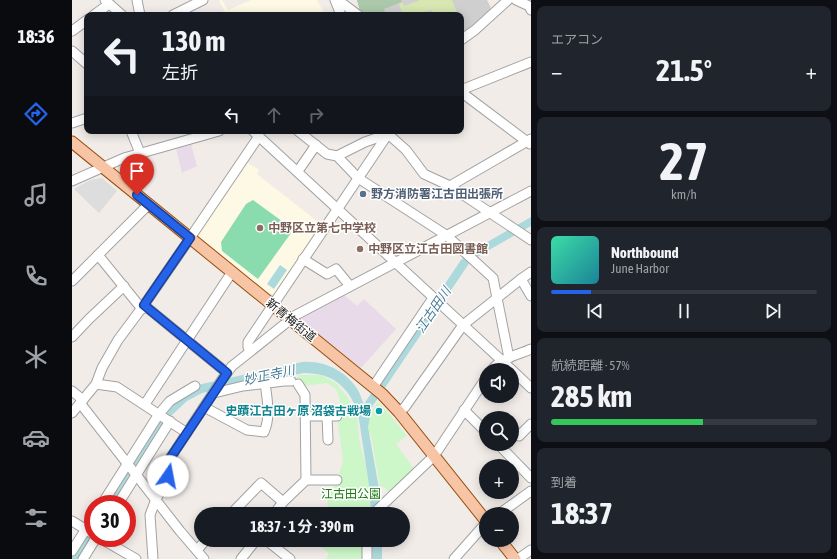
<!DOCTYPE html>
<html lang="ja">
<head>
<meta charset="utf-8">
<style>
	:root { --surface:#171b24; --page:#20242c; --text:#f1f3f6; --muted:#9ea1a6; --line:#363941; --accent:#2563eb }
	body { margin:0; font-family:"Asap Condensed","Noto Sans JP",sans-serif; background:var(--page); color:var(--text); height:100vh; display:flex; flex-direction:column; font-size:15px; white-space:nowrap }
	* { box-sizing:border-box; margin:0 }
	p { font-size:13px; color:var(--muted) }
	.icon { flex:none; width:22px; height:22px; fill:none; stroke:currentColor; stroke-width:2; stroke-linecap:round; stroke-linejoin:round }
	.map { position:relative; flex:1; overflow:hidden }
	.panel { display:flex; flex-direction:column; gap:6px; padding:6px; background:#0d0f14; width:306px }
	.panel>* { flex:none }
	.banner { position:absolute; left:12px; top:12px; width:380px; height:122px; border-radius:8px; box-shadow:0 2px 10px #0003; background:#171b24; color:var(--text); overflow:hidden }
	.controls { position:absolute; left:407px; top:363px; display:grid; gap:8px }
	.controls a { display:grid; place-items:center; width:40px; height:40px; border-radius:50%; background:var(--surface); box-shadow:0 2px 10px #0003; font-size:20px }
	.speed { position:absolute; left:12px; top:495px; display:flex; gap:8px; font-size:20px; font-weight:700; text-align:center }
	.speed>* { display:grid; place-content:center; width:52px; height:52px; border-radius:50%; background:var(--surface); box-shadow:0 2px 10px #0003; line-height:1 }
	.speed .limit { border:6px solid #d22; background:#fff; color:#111 }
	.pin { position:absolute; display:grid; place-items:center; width:34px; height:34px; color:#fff; margin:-41px -17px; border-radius:50% 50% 50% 0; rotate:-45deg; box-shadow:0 0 4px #0007 }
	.pin .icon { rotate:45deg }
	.me { position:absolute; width:44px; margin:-22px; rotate:12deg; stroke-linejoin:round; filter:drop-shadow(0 0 3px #0008) }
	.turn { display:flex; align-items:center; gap:14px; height:84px; padding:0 12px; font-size:18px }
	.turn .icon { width:52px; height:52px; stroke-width:2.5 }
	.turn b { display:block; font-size:28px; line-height:34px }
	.lanes { display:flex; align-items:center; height:38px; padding:0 12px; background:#0003; justify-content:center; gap:20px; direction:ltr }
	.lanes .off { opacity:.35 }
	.big { font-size:30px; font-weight:700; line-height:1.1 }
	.panel .card { flex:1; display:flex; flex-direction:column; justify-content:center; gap:6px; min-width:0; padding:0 14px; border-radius:8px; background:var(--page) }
	.panel .dial { align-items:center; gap:0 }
	.dial b { font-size:52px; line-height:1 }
	.song { display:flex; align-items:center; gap:12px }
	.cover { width:48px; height:48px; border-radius:6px; background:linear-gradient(135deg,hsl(160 70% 55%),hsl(190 70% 35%)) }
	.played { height:4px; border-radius:2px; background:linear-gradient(90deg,var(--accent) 15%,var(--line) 15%) }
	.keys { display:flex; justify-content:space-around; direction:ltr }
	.heat { display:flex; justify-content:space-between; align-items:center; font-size:22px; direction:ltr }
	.charge { height:6px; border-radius:3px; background:linear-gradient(90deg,#34c759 57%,var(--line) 0) }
	.trip { position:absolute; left:122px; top:507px; width:216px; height:40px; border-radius:20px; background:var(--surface); box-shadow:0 2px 10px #0003; font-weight:700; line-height:40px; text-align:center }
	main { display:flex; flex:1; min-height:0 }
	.dock { display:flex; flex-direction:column; width:72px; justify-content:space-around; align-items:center; background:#090b0e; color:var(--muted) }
	.dock .icon { width:28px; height:28px }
	.dock .on { color:var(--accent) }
	.dock b { font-size:18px; color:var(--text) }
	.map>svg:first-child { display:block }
</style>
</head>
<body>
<main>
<nav class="dock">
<b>18:36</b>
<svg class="icon on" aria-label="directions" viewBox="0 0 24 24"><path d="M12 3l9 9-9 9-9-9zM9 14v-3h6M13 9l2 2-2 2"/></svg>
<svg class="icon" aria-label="music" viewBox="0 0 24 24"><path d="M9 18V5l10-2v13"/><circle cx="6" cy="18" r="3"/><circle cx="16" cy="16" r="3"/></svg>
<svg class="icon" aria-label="phone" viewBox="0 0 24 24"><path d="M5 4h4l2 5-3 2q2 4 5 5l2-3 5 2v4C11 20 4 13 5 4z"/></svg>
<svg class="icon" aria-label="climate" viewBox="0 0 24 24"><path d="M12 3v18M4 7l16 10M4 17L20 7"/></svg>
<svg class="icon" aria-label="car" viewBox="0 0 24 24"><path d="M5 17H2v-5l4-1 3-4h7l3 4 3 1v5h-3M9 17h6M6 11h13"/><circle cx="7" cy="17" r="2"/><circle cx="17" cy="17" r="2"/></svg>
<svg class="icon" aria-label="filters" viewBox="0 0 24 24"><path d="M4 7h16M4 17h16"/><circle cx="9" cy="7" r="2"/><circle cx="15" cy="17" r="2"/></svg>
</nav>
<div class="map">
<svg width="459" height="559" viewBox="0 0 459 559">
	<rect width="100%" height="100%" fill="#f1ece8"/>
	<g fill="#e9dae9">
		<polygon points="119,144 125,166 110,173 104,149"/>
		<polygon points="271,294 285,306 292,299 324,329 289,368 229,320 229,315"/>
	</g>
	<g fill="#fef9e4">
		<polygon points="147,0 150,0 156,10 179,0 245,0 253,15 147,15 153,12"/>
		<polygon points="173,161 187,170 185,174 250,225 203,294 197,294 127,239 127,230"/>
	</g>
	<polygon fill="#cfcfcf" points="285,0 415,0 419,8 397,28 389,34 389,15 293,15 288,11"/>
	<polygon fill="#d6e7b1" points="348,0 380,0 386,15 378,15 377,12 371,15 362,15 359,10 348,13 349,15 331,15 327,4 330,2 332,6"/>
	<path fill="#abc8aa" d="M285,0H329L330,2L312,9L313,13C303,15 296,17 288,11Z"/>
	<g fill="#cdf7c8">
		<polygon points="226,375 249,375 264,383 276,398 285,416 287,438 298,484 298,514 255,514 256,500 265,480 271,461 265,416 268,400 264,389 255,383 231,386 225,381"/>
		<path d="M306,402L319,416L335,436L324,444L343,470L317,492L312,487H308L299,435C291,426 299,410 306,402Z"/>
		<polygon points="256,540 293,540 294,559 254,559 257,553 250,548"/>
	</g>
	<polygon fill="#8adbad" points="181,200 218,227 219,233 186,279 150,251 149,242 174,204"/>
	<polygon fill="#ddd" points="30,178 45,191 27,213 2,189 18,180"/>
	<g fill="#abd9dc">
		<path d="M459,217V226L410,254L398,262L300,407L296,427L307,489L309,514H299L297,485L286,413C277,387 261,373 232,373L159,386L130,393L115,401L101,414L93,423L42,504H33L91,411L122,387L130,384L230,362C253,360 276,372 287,392C289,396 290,401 292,404L389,260L398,252Z"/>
		<polygon points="208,265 215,270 202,289 195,284"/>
		<polygon points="21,522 21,538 8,559 0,559 0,556"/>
		<polygon points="300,540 310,540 310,559 301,559"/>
	</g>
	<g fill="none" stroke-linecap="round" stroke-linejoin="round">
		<defs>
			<g id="minor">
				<polyline points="33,0 50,15"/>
				<polyline points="65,0 68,15"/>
				<polyline points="263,0 269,15"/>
				<polyline points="266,0 286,15"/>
				<polyline points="444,0 457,6 459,10"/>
				<polyline points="22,15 37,4"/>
				<polyline points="101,15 131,0"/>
				<polyline points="0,31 15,20"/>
				<polyline points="389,40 403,30 436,0"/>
				<polyline points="0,51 15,64"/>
				<polyline points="389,90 459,62"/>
				<polyline points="389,92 458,144"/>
				<polyline points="0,123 15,118"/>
				<polyline points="59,131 68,153"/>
				<polyline points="181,131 440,370"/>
				<polyline points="226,131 255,154 265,156 286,178 374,235 421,278 437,358"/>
				<polyline points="315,131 316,134 334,150 352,174 378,186 459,240"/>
				<polyline points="265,156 293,142 316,134"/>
				<polyline points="226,171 244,145"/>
				<polyline points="0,181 52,158 147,131"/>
				<polyline points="378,186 459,139"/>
				<polyline points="26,255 70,309"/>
				<polyline points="231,259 255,274 264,269 278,286"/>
				<polyline points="449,279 459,296"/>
				<polyline points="0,281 77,204"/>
				<polyline points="72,305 155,373"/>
				<polyline points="0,337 17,319 52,286"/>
				<polyline points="178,351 176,347 176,342 318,131"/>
				<path d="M420,370C428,358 446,355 459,349"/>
				<polyline points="440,370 459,388"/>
				<polyline points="24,384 45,387 115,433"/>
				<polyline points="301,387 361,298"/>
				<polyline points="0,391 11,400"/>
				<polyline points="142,393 171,386 212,381 219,381"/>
				<polyline points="8,403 108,531 132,559"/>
				<polyline points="73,404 160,272"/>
				<path d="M132,407L175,430L192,432C199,417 195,398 193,383"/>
				<polyline points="392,410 414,432"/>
				<polyline points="327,412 333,407 391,325 449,279 459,272"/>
				<polyline points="0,413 24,384 30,368 46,340 72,305 114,244 187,136"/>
				<polyline points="234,416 265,416"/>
				<polyline points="255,416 256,440"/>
				<polyline points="440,429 447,436 459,424"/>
				<polyline points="426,444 459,478"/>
				<polyline points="234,480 265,480"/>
				<polyline points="30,504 87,414 98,401 123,386"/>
				<polyline points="46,504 98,421"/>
				<polyline points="159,514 189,483 211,502"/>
				<polyline points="202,514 211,502 234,480 233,395 226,384"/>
				<polyline points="301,514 362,456 414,378"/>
				<polyline points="427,514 459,491"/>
				<polyline points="0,521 21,534"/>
				<polyline points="28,538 64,559"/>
				<polyline points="194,540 218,559"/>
				<polyline points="295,540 295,559"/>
				<polyline points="125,550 134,540"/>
				<polyline points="0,551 21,518"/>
				<polyline points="11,559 24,538"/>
				<polyline points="81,559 78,515 84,499 92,485 96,476 97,460 151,378 160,366 169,359 224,315 459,191"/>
				<polyline points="169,559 184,540"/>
				<polyline points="382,559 414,523"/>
				<polyline points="446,559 459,550"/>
			</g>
			<g id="major">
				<polyline points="0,142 310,394 327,412 414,521"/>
				<polyline points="428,540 443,559"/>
			</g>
		</defs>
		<use href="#minor" stroke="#a2a2a2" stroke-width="11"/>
		<use href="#major" stroke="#954d08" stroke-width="13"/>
		<use href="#minor" stroke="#fff" stroke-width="9"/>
		<use href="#major" stroke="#f7c5a6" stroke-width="11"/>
	</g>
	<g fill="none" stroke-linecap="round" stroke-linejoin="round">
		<defs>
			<polyline id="route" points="65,195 118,238 72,305 155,373 97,460 96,476"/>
		</defs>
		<use href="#route" stroke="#184099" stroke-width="10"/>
		<use href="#route" stroke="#2563eb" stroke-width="7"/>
	</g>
	<circle fill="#5c6f8a" stroke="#fff" stroke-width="1.5" cx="291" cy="194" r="4"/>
	<g fill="#8d6e63" stroke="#fff" stroke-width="1.5">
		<circle cx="188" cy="228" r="4"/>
		<circle cx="288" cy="249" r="4"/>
	</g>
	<circle fill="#0f9aa8" stroke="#fff" stroke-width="1.5" cx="307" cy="411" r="4"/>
	<g text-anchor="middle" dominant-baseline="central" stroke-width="3" stroke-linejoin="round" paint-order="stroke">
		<g font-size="12" font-weight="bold" fill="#4e5e75" stroke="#fff" text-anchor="start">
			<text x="299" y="194">野方消防署江古田出張所</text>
		</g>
		<g font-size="12" font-weight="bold" fill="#785e54" stroke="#fff" text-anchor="start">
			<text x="196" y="228">中野区立第七中学校</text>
			<text x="296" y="249">中野区立江古田図書館</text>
		</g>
		<g font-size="12" fill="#212121" stroke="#fff">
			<text transform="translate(219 320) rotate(39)">新青梅街道</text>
		</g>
		<g font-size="12" font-weight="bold" fill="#0d838f" stroke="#fff" text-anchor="end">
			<text x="299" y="411">史蹟江古田ヶ原 沼袋古戦場</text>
		</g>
		<g font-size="12" fill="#1c7c12" stroke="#fff">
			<text x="279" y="494">江古田公園</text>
		</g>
		<g font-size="13" font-style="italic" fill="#477c95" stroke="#fff">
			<text transform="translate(361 310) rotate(-56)">江古田川</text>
			<text transform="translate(197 375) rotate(-12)">妙正寺川</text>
		</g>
	</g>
</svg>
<div class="controls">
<a><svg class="icon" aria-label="sound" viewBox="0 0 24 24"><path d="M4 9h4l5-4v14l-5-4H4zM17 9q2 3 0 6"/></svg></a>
<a><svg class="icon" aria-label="search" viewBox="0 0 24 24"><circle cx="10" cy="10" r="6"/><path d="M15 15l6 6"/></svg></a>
<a>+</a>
<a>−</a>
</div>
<div class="speed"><div class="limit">30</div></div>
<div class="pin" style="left:65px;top:195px;background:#d93025"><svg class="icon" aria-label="arrive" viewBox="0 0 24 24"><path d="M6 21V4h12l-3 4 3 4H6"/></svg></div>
<svg class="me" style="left:96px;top:476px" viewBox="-20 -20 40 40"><circle r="19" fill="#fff"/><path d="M0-13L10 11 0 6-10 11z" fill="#2563eb"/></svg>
<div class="trip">18:37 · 1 分 · 390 m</div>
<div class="banner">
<div class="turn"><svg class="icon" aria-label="left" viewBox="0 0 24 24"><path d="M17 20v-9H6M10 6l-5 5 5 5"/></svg><div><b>130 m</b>左折</div></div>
<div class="lanes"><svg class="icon" aria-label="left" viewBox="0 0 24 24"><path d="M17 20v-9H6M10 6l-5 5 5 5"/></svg><svg class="icon off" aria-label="ahead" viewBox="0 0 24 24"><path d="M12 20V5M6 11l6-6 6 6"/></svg><svg class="icon off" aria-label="right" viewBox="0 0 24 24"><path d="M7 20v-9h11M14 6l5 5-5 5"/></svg></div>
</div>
</div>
<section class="panel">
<div class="card"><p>エアコン</p>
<div class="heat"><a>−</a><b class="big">21.5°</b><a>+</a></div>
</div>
<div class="card dial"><b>27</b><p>km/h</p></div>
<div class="card">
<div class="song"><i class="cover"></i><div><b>Northbound</b><p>June Harbor</p></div></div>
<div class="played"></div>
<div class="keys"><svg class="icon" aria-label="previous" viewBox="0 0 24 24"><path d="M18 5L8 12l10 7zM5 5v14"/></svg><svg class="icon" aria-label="pause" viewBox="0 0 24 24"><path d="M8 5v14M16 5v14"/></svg><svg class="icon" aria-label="next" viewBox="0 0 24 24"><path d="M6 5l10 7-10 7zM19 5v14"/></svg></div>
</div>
<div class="card"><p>航続距離 · 57%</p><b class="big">285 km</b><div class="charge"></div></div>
<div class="card"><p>到着</p><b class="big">18:37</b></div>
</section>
</main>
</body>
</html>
